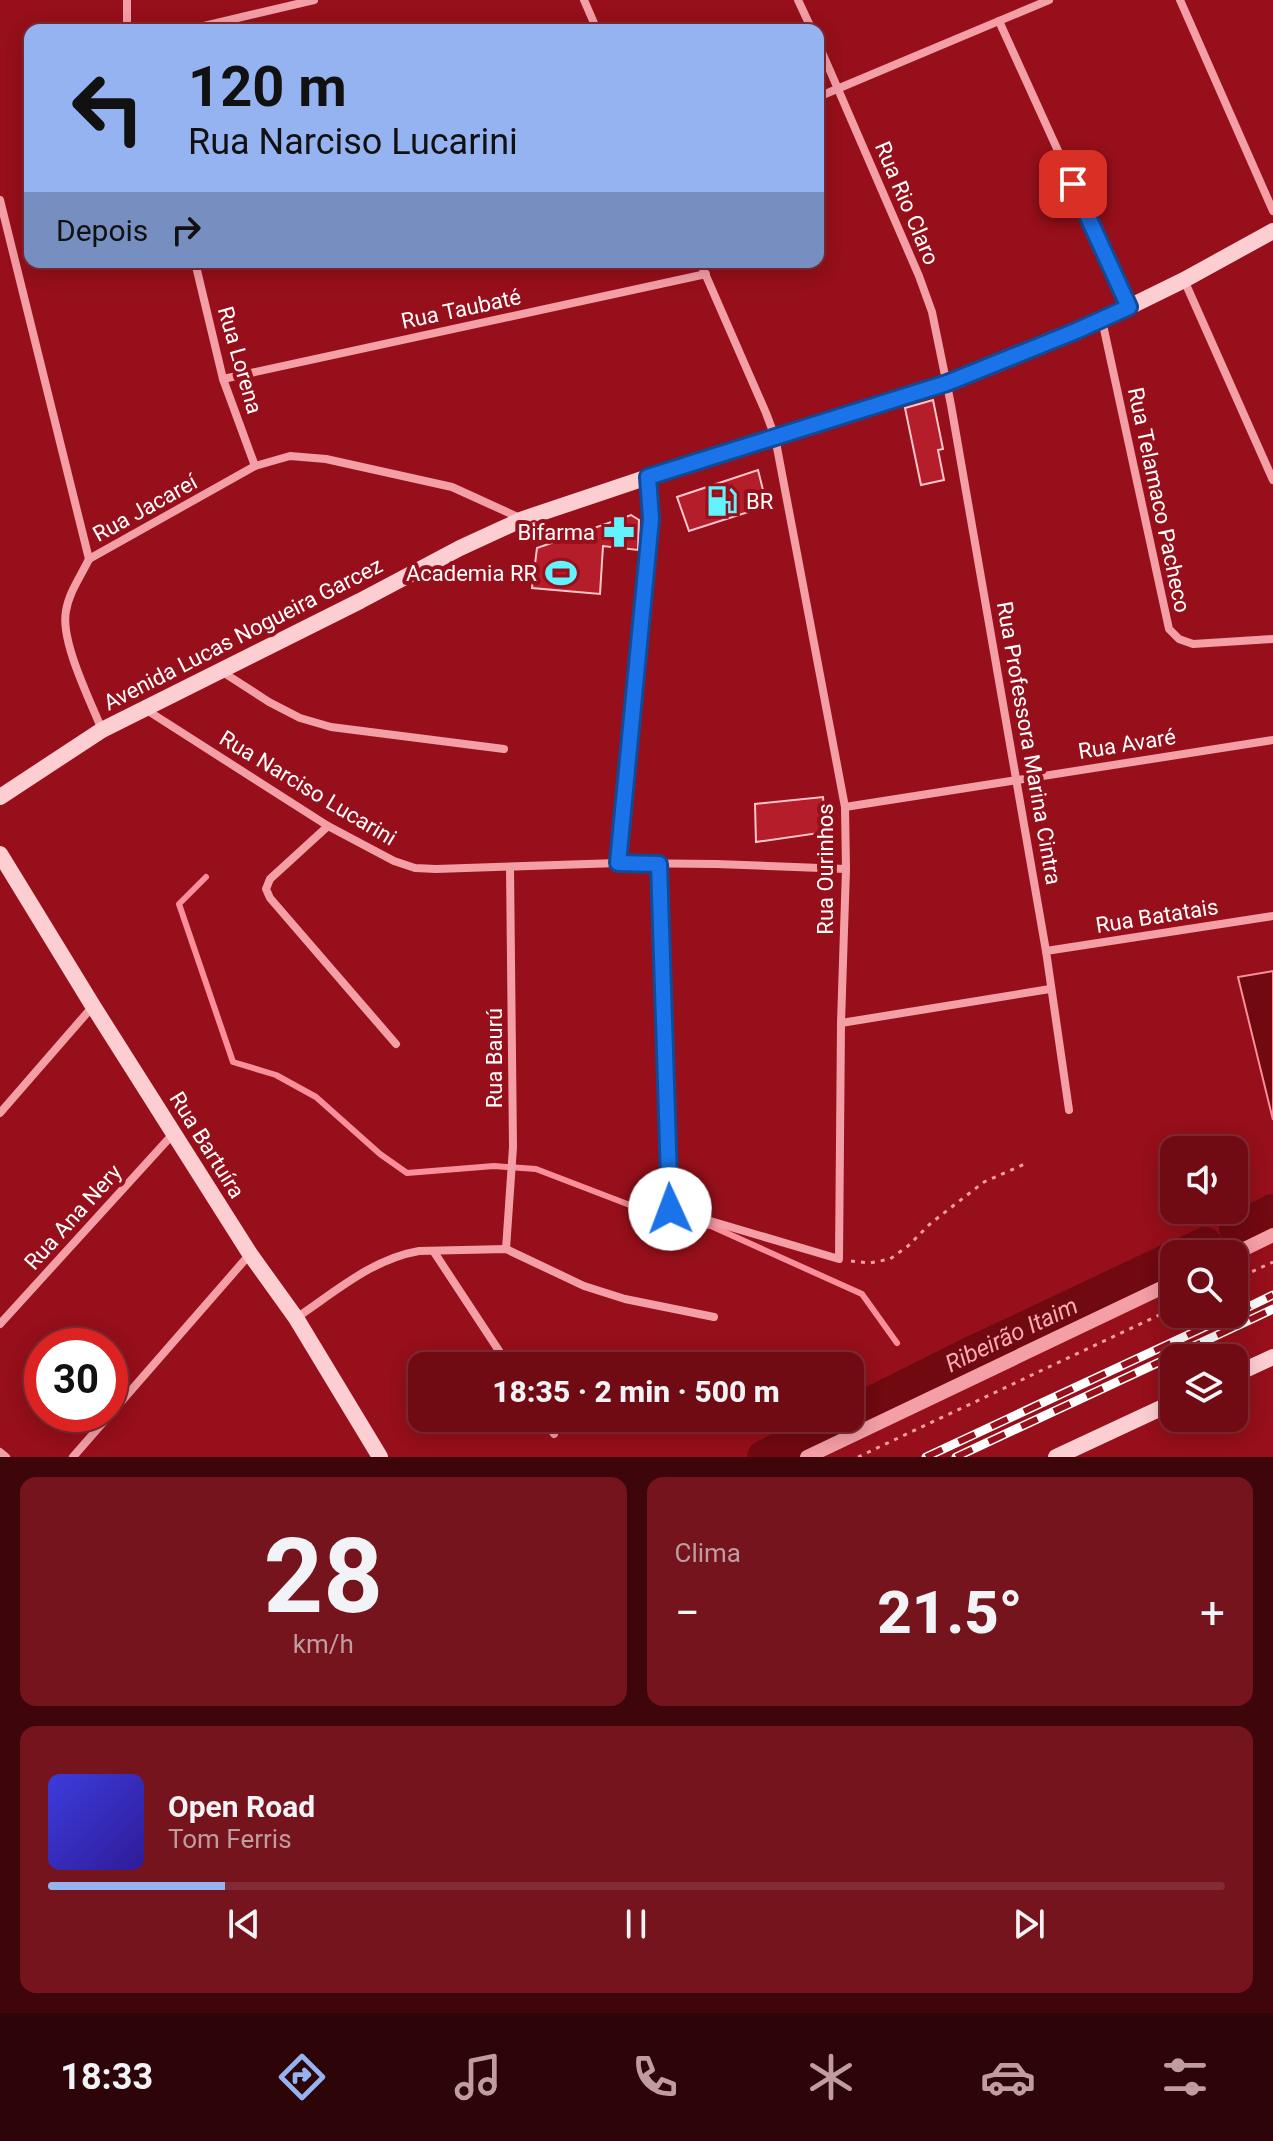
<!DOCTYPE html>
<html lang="pt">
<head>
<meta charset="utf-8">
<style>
	:root { --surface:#700b14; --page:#75141d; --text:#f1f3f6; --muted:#c09ba0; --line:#822b34; --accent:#95b2f1 }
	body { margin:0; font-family:Roboto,sans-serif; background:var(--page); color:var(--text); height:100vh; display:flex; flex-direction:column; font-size:30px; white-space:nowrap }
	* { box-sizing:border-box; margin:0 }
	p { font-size:26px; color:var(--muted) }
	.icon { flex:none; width:44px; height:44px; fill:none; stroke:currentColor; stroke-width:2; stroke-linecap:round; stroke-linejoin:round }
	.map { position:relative; height:1457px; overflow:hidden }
	.panel { display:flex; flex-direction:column; gap:20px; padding:20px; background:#3e060b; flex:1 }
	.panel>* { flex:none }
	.banner { position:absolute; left:24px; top:24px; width:800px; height:244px; border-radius:16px; box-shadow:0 4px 20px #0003,0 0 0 2px var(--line); background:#95b2f1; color:#111; overflow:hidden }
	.fabs { position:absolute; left:1160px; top:1136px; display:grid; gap:16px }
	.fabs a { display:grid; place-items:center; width:88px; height:88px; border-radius:16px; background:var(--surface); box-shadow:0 4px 20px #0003,0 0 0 2px var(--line); font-size:40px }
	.speed { position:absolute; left:24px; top:1328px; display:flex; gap:16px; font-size:40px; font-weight:700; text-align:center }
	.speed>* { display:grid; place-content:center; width:104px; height:104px; border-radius:50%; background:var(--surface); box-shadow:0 4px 20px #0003,0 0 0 2px var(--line); line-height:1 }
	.speed .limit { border:12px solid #d22; background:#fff; color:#111 }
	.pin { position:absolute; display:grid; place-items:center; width:68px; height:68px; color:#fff; margin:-34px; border-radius:16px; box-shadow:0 4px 12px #0006 }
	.me { position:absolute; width:88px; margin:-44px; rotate:358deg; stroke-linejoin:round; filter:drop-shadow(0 0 6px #0008) }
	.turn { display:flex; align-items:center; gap:28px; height:168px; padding:0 32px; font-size:36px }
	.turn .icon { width:104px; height:104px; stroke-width:2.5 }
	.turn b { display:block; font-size:56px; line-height:68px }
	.then { display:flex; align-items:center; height:76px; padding:0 32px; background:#0003; gap:16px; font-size:30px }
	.big { font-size:60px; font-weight:800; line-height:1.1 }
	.panel .widget { flex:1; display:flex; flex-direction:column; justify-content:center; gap:12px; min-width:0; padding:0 28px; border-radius:16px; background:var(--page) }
	.panel .dial { align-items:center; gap:0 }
	.dial b { font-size:104px; line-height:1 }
	.song { display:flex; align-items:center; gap:24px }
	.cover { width:96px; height:96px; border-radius:12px; background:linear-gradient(135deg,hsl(240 70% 55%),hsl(250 70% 35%)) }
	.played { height:8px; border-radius:4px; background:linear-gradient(90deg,var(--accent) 15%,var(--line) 15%) }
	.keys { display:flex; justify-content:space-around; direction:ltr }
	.heat { display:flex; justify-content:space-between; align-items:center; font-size:44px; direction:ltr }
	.panel .tiles { flex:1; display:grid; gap:20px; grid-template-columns:1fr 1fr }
	.widget:last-child { grid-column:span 2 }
	.trip { position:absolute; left:408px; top:1352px; width:456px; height:80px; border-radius:16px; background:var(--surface); box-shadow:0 4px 20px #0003,0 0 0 2px var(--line); font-weight:800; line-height:80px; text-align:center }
	.menu { display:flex; height:128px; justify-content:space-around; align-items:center; background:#2d0408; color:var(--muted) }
	.menu .icon { width:56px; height:56px }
	.menu .current { color:var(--accent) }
	.menu b { font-size:36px; color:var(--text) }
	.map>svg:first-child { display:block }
</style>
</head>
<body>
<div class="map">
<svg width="1273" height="1457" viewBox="0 0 1273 1457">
	<rect width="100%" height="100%" fill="#960f1a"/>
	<polygon fill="#710910" stroke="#f88f9a" stroke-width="2" points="1273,971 1273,1120 1238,977"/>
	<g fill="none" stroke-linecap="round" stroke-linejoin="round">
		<polyline stroke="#f88f9a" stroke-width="6" points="206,877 179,904 233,1062 276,1075 316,1097 380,1154 407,1173 494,1166 536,1169 669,1220 711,1226 862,1294 897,1343"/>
		<g stroke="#710910" stroke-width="34">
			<polyline points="1236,1229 1273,1211"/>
			<polyline points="1184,1254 1205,1244"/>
			<path id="s1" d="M850,1414L964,1357L1174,1258"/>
			<polyline points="764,1457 843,1418"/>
		</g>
	</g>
	<g fill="#b51d2a" stroke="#fec6cb" stroke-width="2">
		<polygon points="933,400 943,449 938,450 944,480 921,485 905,408"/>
		<polygon points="758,470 767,506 689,531 677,497"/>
		<polygon points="631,515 639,520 638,550 603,546 600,594 532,588 537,548"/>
		<polygon points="823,797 826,832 756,842 755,804"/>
	</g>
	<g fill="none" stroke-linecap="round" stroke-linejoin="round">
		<g stroke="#f49ea6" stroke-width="3" stroke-dasharray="4 6" stroke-linecap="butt">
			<polyline points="851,1261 870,1263 890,1259 908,1246 931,1223 984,1182 1027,1163"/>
			<polyline points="1234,1280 1273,1262"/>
			<polyline points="858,1457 1174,1308"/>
		</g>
		<g stroke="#f49ea6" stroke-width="8">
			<polyline points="584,0 597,30"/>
			<polyline points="798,0 812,30"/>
			<polyline points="1180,0 1273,211"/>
			<polyline points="999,21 1129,307"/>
			<polyline points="127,30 127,0"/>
			<polyline points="187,30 314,0"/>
			<polyline points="818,43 919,276 932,312 951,405 1046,951 1069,1110"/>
			<polyline points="818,97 1049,0"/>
			<polyline points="0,200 89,559"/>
			<polyline points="195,262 223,379 255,466"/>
			<polyline points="1184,280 1273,480"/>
			<polyline points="1102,320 1169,629 1179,639 1193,644 1273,639"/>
			<polyline points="223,379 706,274"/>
			<polyline points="89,559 255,466 290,456 326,459 452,487 520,518"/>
			<path d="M89,559C81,576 69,592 66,611C60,641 90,700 102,730"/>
			<polyline points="221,671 269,702 300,718 331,727 504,749"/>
			<polyline points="145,709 328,826 394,861 415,868 436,869 618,863 716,864 846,869"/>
			<polyline points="845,807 1273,740"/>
			<polyline points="328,826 270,879 266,889 270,898 396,1044"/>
			<polyline points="618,863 651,519 648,477"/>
			<polyline points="659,864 670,1209"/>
			<polyline points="1046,951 1273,916"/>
			<polyline points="841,1023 1050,989"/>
			<polyline points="0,1113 93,1006"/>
			<polyline points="636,1199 839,1259 841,1023 846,869 845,807 775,437 766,413 700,262"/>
			<polyline points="506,1249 513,1147 510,867"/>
			<polyline points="434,1252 509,1366"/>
			<path d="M296,1318C335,1292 372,1259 419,1251L506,1249L584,1286L625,1299L714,1317"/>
			<polyline points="0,1324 173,1134"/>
			<polyline points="544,1418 554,1434"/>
			<polyline points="0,1452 6,1457"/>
			<polyline points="73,1457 250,1254"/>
		</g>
		<g stroke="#f49ea6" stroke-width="14">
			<polyline points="1234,1254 1273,1235"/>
			<polyline points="807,1457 1174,1282"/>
		</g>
		<g stroke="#fdced1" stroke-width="16">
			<polyline points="0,797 102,730 360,601 460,548 523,519 648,477 947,383 1076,331 1129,307 1184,280 1273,231"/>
			<polyline points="0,854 93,1006 250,1254 296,1318 380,1457"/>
			<polyline points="1234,1375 1273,1357"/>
			<polyline points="1056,1457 1174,1402"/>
		</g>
		<defs>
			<g id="rail">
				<polyline points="1234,1314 1273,1295"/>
				<polyline points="926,1457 1233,1314"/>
				<polyline points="956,1457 1273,1309"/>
			</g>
		</defs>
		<use href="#rail" stroke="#fff" stroke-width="9"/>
		<use href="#rail" stroke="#960f1a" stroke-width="6" stroke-dasharray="18" stroke-linecap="butt"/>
	</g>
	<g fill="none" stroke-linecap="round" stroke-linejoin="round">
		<defs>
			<polyline id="route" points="670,1209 659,864 618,863 651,519 648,477 947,383 1076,331 1129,307 1073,184"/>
		</defs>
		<use href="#route" stroke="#114b97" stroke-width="20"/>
		<use href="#route" stroke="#1a73e8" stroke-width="14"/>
	</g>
	<defs>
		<symbol id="fuel-bare" viewBox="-9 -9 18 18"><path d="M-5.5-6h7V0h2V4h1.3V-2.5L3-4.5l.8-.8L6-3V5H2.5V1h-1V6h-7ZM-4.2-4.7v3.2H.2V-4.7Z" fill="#61f4ff" stroke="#960f1a" stroke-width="2.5" paint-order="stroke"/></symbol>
		<symbol id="pharmacy-bare" viewBox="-9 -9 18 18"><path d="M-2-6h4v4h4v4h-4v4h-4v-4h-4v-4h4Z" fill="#61f4ff" stroke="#960f1a" stroke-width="2.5" paint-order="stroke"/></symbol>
		<symbol id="stadium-bare" viewBox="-9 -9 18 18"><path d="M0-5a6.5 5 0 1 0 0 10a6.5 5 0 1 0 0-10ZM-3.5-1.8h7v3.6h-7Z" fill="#61f4ff" stroke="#960f1a" stroke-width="2.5" paint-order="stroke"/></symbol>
	</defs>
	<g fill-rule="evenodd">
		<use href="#fuel-bare" x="700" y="479" width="44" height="44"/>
		<use href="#pharmacy-bare" x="597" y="510" width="44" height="44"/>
		<use href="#stadium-bare" x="539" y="551" width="44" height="44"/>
	</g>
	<g text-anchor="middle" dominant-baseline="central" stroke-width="8" stroke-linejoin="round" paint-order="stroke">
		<g font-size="22" fill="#fff" stroke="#960f1a">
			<text transform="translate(907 203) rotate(67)">Rua Rio Claro</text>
			<text transform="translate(461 309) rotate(-12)">Rua Taubaté</text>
			<text transform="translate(240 360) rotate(74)">Rua Lorena</text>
			<text transform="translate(1159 500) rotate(78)">Rua Telamaco Pacheco</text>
			<text transform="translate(145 508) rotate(-29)">Rua Jacareí</text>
			<text transform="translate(243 634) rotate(-27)">Avenida Lucas Nogueira Garcez</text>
			<text transform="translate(1029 743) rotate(80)">Rua Professora Marina Cintra</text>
			<text transform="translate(1127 744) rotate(-9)">Rua Avaré</text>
			<text transform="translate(308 788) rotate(31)">Rua Narciso Lucarini</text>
			<text transform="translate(825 869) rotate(-90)">Rua Ourinhos</text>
			<text transform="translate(1157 916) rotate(-9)">Rua Batatais</text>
			<text transform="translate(494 1058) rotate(-90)">Rua Baurú</text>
			<text transform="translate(207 1145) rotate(58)">Rua Bartuíra</text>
			<text transform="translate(73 1217) rotate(-48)">Rua Ana Nery</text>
		</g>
		<g font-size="22" fill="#fff" stroke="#960f1a" text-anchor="end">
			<text x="746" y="501" text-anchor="start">BR</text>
			<text x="595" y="532">Bifarma</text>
			<text x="537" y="573">Academia RR</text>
		</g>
		<g font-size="24" font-style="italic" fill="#fbaab2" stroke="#960f1a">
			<text stroke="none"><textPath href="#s1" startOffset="180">Ribeirão Itaim</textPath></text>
		</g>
	</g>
</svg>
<div class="fabs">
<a><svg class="icon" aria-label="sound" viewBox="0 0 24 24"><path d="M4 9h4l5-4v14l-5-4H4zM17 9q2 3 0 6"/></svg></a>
<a><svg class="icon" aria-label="search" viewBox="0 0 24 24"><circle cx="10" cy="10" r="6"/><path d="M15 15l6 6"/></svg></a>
<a><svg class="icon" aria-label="layers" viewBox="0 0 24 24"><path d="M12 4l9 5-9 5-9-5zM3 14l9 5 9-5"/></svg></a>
</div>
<div class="speed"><div class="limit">30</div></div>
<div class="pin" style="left:1073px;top:184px;background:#d93025"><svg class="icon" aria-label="arrive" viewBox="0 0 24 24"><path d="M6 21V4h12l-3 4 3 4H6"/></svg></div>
<svg class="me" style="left:670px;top:1209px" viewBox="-20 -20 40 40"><circle r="19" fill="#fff"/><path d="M0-13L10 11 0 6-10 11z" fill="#1a73e8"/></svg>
<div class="trip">18:35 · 2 min · 500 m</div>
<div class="banner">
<div class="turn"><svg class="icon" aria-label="left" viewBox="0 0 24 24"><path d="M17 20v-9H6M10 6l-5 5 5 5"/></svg><div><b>120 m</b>Rua Narciso Lucarini</div></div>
<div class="then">Depois<svg class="icon" aria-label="right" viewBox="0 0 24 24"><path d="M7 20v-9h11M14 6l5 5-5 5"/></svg></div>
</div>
</div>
<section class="panel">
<div class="tiles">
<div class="widget dial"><b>28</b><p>km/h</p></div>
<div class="widget"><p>Clima</p>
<div class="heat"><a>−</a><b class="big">21.5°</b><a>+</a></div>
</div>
<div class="widget">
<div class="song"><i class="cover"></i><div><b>Open Road</b><p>Tom Ferris</p></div></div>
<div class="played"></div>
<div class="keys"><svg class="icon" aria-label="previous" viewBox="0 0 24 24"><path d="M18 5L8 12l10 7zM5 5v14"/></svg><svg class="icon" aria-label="pause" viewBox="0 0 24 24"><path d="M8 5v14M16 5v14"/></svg><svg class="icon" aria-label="next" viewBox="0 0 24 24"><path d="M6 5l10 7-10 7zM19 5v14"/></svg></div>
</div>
</div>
</section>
<nav class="menu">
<b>18:33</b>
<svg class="icon current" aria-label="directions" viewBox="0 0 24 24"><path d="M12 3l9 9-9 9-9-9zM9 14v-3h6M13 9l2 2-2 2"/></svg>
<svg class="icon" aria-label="music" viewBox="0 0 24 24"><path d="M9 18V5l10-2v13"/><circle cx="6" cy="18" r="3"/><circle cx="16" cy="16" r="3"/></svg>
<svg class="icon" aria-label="phone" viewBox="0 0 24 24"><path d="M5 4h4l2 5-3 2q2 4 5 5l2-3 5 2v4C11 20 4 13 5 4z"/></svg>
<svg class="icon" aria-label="climate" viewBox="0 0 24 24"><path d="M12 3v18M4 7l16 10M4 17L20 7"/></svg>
<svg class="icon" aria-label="car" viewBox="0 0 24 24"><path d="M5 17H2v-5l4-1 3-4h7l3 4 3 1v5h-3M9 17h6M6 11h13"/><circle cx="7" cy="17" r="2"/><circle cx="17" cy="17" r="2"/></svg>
<svg class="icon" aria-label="filters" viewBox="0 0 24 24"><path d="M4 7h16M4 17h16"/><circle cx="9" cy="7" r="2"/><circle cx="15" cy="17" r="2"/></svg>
</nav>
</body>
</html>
